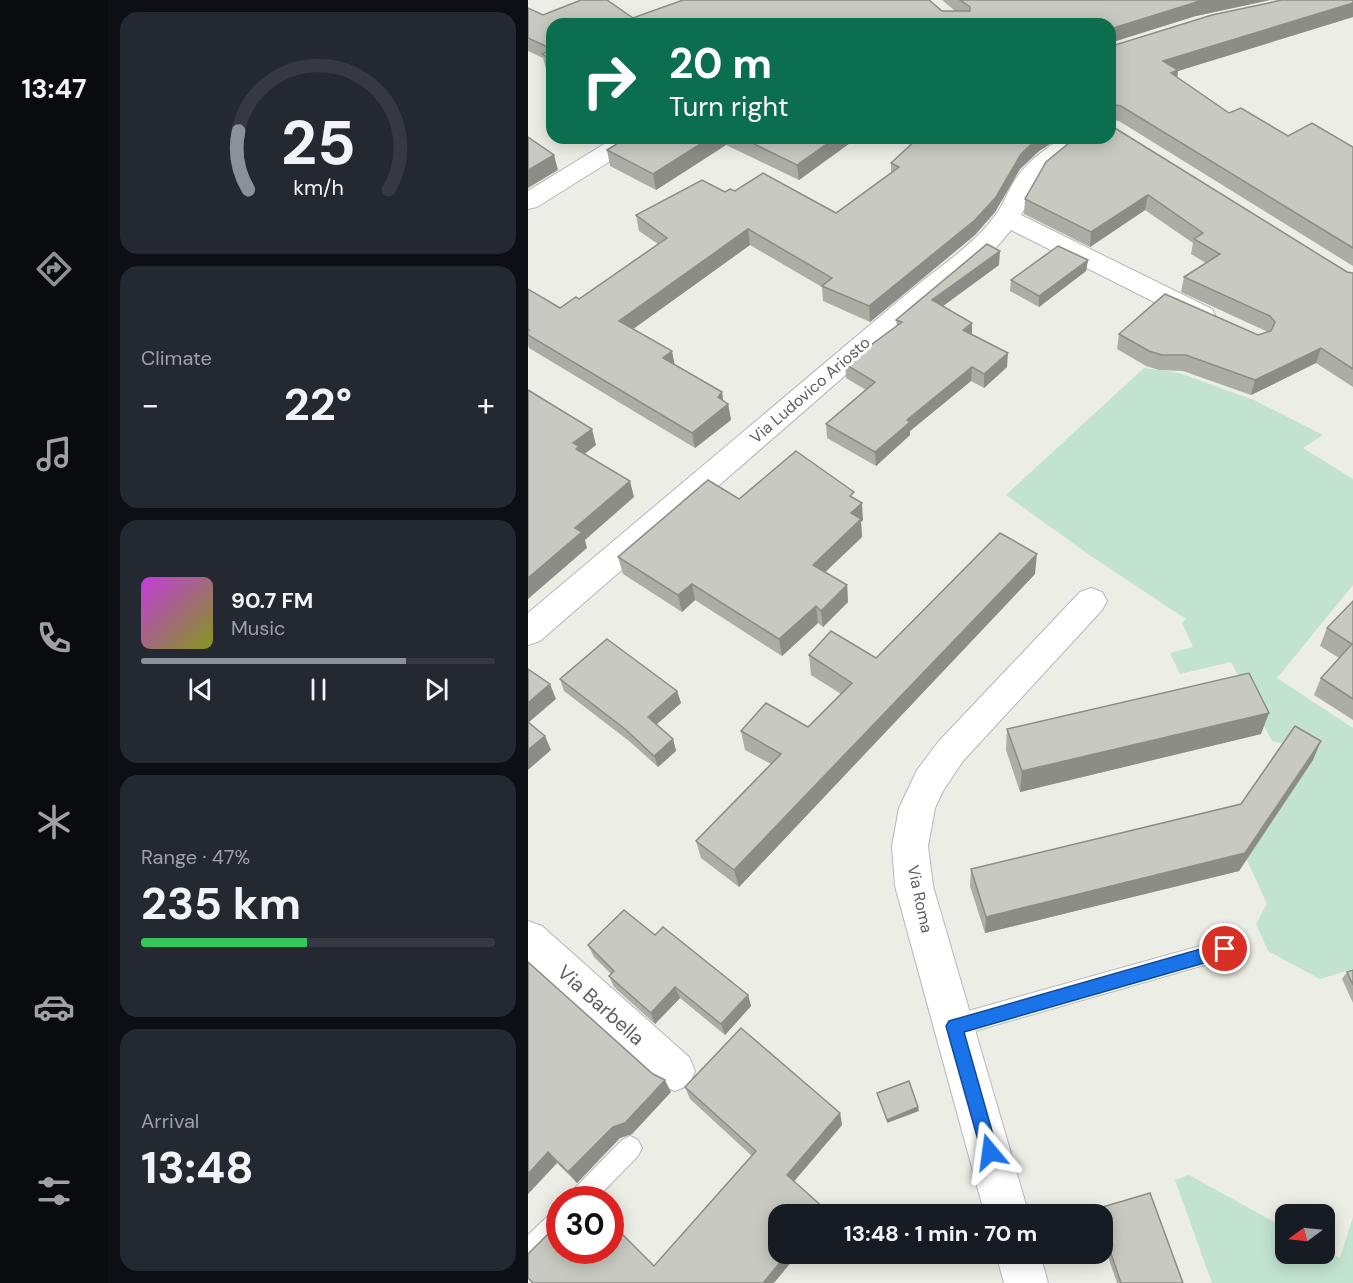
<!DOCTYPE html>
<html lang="en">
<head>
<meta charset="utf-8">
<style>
	:root { --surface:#171b24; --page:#242831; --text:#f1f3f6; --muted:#9ea1a6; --line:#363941; --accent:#8c9099 }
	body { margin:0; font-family:"DM Sans",sans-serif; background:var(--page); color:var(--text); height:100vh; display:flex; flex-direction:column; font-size:22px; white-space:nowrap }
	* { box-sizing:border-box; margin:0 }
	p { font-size:20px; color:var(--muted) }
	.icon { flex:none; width:33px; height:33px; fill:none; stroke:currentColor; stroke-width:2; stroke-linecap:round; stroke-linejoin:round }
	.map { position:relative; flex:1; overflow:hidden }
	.sheet { display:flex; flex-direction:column; gap:12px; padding:12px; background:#0d0f14; width:420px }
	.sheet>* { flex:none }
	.guide { position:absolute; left:18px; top:18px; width:570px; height:126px; border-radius:18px; box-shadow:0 3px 15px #0003; background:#0b6e4f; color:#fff; overflow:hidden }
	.needle { width:39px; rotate:255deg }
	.controls { position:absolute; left:747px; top:1204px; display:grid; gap:12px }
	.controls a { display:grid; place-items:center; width:60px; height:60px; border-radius:12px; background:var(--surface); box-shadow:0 3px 15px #0003; font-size:30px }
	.speed { position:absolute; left:18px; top:1186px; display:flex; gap:12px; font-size:30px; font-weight:700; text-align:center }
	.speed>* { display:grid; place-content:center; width:78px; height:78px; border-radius:50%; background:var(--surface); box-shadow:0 3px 15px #0003; line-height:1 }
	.speed .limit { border:9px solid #d22; background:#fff; color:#111 }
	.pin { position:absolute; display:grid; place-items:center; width:51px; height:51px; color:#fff; margin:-26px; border:3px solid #fff; border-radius:50%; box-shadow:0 2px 6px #0007 }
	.me { position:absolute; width:66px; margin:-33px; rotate:344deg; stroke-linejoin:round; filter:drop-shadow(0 0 4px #0008) }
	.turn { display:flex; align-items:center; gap:21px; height:126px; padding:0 24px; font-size:27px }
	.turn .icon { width:78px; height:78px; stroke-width:2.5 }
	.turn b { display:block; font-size:42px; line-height:51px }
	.big { font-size:45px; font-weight:700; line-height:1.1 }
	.sheet .tile { flex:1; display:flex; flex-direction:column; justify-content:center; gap:9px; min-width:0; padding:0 21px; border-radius:18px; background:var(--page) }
	.sheet .dial { align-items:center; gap:0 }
	.dial svg { height:156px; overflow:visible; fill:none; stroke:var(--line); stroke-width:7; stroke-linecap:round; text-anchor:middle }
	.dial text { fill:var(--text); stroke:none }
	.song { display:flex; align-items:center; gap:18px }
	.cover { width:72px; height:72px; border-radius:9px; background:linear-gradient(135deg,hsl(290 70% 55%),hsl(70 70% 35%)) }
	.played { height:6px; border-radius:3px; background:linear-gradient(90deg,var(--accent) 75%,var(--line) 75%) }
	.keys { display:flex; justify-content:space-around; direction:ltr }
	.heat { display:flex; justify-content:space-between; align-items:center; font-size:33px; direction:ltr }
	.charge { height:9px; border-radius:4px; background:linear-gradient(90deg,#34c759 47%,var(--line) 0) }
	.trip { position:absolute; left:240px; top:1204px; width:345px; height:60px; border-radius:18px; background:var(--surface); box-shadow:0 3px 15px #0003; font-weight:700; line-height:60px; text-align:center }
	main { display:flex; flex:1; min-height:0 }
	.tab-bar { display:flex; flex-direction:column; width:108px; justify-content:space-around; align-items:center; background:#090b0e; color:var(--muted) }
	.tab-bar .icon { width:42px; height:42px }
	.tab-bar .active { color:var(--accent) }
	.tab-bar b { font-size:27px; color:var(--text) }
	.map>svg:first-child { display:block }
</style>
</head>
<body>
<main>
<nav class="tab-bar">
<b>13:47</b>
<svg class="icon active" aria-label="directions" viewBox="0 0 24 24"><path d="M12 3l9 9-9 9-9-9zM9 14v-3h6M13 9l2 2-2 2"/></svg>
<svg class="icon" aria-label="music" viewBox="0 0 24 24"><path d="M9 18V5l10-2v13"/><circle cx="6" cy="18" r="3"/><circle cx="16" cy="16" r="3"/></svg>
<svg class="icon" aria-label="phone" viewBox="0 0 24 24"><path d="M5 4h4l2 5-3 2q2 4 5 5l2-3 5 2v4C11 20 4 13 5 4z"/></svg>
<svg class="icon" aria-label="climate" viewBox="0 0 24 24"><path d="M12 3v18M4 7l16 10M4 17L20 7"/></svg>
<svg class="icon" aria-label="car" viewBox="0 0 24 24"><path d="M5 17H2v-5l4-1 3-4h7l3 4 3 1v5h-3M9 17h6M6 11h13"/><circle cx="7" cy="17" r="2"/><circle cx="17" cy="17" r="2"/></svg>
<svg class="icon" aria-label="filters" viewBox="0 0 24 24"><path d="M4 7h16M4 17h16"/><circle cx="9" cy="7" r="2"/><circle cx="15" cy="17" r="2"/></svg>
</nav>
<section class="sheet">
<div class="tile dial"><svg viewBox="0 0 100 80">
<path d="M14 69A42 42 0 1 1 86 69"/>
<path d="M14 69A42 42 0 0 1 9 39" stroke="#8c9099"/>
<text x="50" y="56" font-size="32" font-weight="700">25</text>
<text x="50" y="72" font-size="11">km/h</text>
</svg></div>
<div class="tile"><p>Climate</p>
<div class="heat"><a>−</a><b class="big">22°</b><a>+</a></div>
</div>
<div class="tile">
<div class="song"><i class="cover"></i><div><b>90.7 FM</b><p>Music</p></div></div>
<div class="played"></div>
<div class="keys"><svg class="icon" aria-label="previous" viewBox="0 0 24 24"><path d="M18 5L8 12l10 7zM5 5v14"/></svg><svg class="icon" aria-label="pause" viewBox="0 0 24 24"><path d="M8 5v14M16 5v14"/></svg><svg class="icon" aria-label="next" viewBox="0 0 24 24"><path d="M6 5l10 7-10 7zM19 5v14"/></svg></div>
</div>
<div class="tile"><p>Range · 47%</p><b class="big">235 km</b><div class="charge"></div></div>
<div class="tile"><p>Arrival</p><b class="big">13:48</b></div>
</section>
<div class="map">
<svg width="825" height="1283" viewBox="0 0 825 1283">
	<rect width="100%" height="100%" fill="#ecede4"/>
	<g fill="#c2e3cf">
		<polygon points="616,368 651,373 726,400 795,435 775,448 825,479 825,585 749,678 825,728 825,969 792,979 740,951 728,924 739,904 703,825 734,836 785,760 760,745 744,741 703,662 652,674 642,653 665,647 654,623 658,619 560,554 478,495"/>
		<polygon points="661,1175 757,1228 758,1254 796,1254 797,1250 812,1258 825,1217 825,1283 684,1283 647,1180"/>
	</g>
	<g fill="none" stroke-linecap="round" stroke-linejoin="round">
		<defs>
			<g id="lane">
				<polygon points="697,939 704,942 708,949 704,956 697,959 426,1037 418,1034 415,1026 418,1018 426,1015"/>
				<polygon points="102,1136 110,1140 114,1148 110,1156 67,1200 39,1200 43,1192 94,1140"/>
				<polygon points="32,1208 32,1237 9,1261 0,1264 0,1235 24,1212"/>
			</g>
			<g id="street">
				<polygon points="86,138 115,138 111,143 9,207 0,209 0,191"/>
				<path d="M534,138H562L515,176L493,215L684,309L687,315L684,321L674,324L664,321L483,230L467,249L405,299L12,641L0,645V613L387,287C414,265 445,245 466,217C474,208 478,195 484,185C496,164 514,151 534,138Z"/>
				<polygon points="563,588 574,592 579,601 574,610 435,761 415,791 407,808 400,846 405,886 501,1215 457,1215 367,886 364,846 371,808 389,770 411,741 552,592"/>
				<polygon points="0,921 14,926 161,1057 167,1071 161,1085 147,1091 133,1085 0,964"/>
				<polygon points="468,1254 512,1254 520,1283 476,1283"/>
			</g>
		</defs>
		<use href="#lane" stroke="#b7b6bd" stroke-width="2"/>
		<use href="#street" stroke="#b7b6bd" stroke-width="2"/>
		<use href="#lane" fill="#fff" fill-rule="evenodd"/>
		<use href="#street" fill="#fff" fill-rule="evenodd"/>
	</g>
	<g fill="#acada5">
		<polygon points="414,0 742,0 668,16 24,24 24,73 18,69 15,58 0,51 0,8 15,15 105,18 427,11"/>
		<polygon points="825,0 825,17 650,71 649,77 701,113 760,136 825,147 825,266 591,121 582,120 582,125 819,272 825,273 825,387 788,363 723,395 655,371 631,370 618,366 589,349 591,334 730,335 739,332 738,331 653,292 656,277 678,263 663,254 665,243 617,210 562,247 496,214 497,199 582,138 582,45 584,46"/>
		<polygon points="98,138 329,138 271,180 198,145 128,190 82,166 79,150"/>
		<polygon points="377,138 531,138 511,151 492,169 467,212 447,235 342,322 295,301 294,287 222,245 105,329 147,365 194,392 195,401 200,404 203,420 167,448 1,348 0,345 0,289 32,308 51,299 130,244 111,231 108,215 197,192 207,191 308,213 363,173 363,163 386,142"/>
		<polygon points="560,260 558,271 511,307 482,291 483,280"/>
		<polygon points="471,265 415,306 444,323 444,334 479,367 456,388 443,381 382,431 382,435 348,466 299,438 298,424 338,390 318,378 317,364 369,326 368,320"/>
		<polygon points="326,498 335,520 333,522 334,537 297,572 319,585 320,602 295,627 290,623 254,656 167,600 154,612 95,574 90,557 211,499"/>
		<polygon points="507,574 211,887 173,858 168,841 243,764 217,750 213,731 280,727 313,694 283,675 281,655 348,658"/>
		<polygon points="825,601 825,720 786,695 793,678 811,658 792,646 799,628"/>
		<polygon points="32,679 149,691 153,703 128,725 145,739 148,751 130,767 101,741 36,691"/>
		<polygon points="479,729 733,734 492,792 478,750"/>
		<polygon points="785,760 711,871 457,933 442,886 443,869 713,804"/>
		<polygon points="127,935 220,995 223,1006 197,1035 152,998 127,1024 86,987 81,976 83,974 66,957 60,945"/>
		<polygon points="0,962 143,1092 104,1134 92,1138 49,1183 29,1163 0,1194"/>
		<polygon points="825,970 825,1003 814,979 819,972"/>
		<polygon points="157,1087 312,1113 314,1125 266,1181 126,1266 224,1156 162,1099"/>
		<polygon points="568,1209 655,1283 589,1283 574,1239 574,1215 567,1215"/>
	</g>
	<g fill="#8c8d86">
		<polygon points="675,0 742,0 668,16 582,43 582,29"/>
		<polygon points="825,3 825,17 650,71 648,85 635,61"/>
		<polygon points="182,138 197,138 198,145 128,190 125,174"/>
		<polygon points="307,138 329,138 271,180 269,165"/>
		<polygon points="510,138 531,138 511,151 492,169 467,212 447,235 342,322 341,306"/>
		<polygon points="26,155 30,170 0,188 0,170"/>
		<polygon points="620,195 617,210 562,247 563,232"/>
		<polygon points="220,229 222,245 94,337 91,321"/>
		<polygon points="472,251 471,265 404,314 404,300"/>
		<polygon points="560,260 558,271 511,307 511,296"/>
		<polygon points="444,323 444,336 435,330"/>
		<polygon points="793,348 788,363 723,395 727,380"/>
		<polygon points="144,351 147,366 135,358"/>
		<polygon points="480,353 479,367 456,388 456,374"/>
		<polygon points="444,367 443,381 382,431 382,435 348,466 347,452 379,420"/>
		<polygon points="194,392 196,407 200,404 203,420 167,448 164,433"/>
		<polygon points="64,429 68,445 54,456 53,465 45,443"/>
		<polygon points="102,481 106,497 57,540 59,548 0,599 0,578 47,528"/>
		<polygon points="334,503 335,520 333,522 334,537 287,582 285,565 323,513"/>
		<polygon points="509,554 507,574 211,887 206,870"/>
		<polygon points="164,584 167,600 154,612 150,595"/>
		<polygon points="319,585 320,602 295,627 293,611"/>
		<polygon points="288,606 290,623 254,656 251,639"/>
		<polygon points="22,684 28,699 0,723 0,703"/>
		<polygon points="149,691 153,703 123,729 120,717"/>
		<polygon points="741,713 733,734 492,792 494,771"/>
		<polygon points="17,736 23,750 0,770 0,750"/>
		<polygon points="145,739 148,751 130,767 126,756"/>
		<polygon points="793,741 785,760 711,871 457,933 458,917 717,853"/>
		<polygon points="147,987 152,998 127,1024 123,1013"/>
		<polygon points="220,995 223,1006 197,1035 193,1024"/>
		<polygon points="137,1080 143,1092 104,1134 92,1138 49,1183 40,1172 85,1127"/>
		<polygon points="390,1107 391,1111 359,1123 359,1120"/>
		<polygon points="312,1113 314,1125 263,1185 259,1175"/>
		<polygon points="20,1152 29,1163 0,1194 0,1174"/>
		<polygon points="297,1209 298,1215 292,1215"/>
		<polygon points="259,1254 270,1254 246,1283 235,1283"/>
	</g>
	<g fill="#c8c9c0" stroke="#8c8d86" stroke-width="1.5">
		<polygon points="53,0 79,0 105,18 155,0 401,0 414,11 442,11 442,7 432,0 675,0 582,29 582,24 24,24 24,49 0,38 0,8 15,15"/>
		<polygon points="754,0 825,0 825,3 635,61 650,70 643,73 701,113 713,108 760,136 784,123 825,147 825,248 593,106 582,104 582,125 819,272 825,273 825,369 793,348 727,380 658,355 634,355 621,351 591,334 637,294 730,335 743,331 747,322 742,316 656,277 692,254 666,239 675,233 620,195 563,232 497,199 518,162 547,138 582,138 582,45 584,46 684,15"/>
		<polygon points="24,50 24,60 14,54"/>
		<polygon points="0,137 26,155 0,170"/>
		<polygon points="98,138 182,138 125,174 79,150"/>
		<polygon points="214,138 307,138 269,165"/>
		<polygon points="390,138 510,138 493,154 468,197 447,220 341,306 294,286 304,278 220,229 91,321 144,351 135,358 194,392 190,397 200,404 164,433 0,335 0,330 1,330 0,329 0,289 32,308 48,297 51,299 139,238 108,215 174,180 197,192 202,189 207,191 235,173 308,213 371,167 363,163"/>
		<polygon points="459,244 472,251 404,300 444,323 435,330 480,353 456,374 444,367 379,420 382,422 347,452 298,424 347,382 317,364 374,322 368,320"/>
		<polygon points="530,246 560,260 511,296 483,280"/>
		<polygon points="0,390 64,429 45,443 51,446 48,449 102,481 47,528 54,532 0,578"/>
		<polygon points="268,451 326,492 322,496 334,503 323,513 333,519 285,565 319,585 293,611 288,606 251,639 164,584 150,595 90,557 180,480 211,499"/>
		<polygon points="472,533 509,554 206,870 168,841 253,754 213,731 238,703 280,727 324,683 281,655 303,631 348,658"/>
		<polygon points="825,601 825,699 793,678 824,644 799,628"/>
		<polygon points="79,639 149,691 120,717 145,739 126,756 97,729 32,679"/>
		<polygon points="0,669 22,684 0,703"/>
		<polygon points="721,673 741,713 494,771 479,729"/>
		<polygon points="0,722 17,736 0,750"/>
		<polygon points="767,726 793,741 717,853 458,917 443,869 713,804"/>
		<polygon points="96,910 127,935 135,927 220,995 193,1024 147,987 123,1013 81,976 86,971 60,945"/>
		<polygon points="0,962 125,1074 137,1080 97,1123 85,1127 40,1172 20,1152 0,1174"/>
		<polygon points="825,970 825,985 819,972"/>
		<polygon points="213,1028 312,1113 259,1175 297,1209 292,1215 250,1215 250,1254 259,1254 235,1283 5,1283 0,1278 0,1254 25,1229 26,1223 32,1217 32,1251 82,1251 82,1222 126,1266 228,1151 157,1087"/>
		<polygon points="381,1081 390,1107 359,1120 349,1093"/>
		<polygon points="54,1193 61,1200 47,1200"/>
		<polygon points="622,1193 655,1283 593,1283 574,1227 574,1215 570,1215 568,1209"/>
	</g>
	<polygon fill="#1a73e8" stroke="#114b97" stroke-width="1.5" points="697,942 702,944 705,949 702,954 697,957 436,1032 470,1152 468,1158 462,1161 455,1158 418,1026 421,1021"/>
	<g text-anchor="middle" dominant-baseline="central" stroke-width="6" stroke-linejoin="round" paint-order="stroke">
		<g font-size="16" fill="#5c5c63" stroke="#fff">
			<text transform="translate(282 390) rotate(-41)">Via Ludovico Ariosto</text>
			<text transform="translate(392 899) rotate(78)">Via Roma</text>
		</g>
		<g font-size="20" fill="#5c5c63" stroke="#fff">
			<text transform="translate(73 1005) rotate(42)">Via Barbella</text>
		</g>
	</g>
</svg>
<div class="controls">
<a><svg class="needle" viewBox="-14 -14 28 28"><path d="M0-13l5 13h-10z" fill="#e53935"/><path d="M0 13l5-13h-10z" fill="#9ea1a6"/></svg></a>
</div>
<div class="speed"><div class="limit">30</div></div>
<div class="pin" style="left:697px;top:949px;background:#d93025"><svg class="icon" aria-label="arrive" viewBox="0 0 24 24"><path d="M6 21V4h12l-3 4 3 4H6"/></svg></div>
<svg class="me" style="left:462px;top:1152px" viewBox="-20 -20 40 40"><path d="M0-17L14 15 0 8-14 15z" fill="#1a73e8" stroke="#fff" stroke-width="4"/></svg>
<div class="trip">13:48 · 1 min · 70 m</div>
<div class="guide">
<div class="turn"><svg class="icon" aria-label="right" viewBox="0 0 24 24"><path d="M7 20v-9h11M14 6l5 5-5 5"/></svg><div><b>20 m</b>Turn right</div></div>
</div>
</div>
</main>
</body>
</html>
